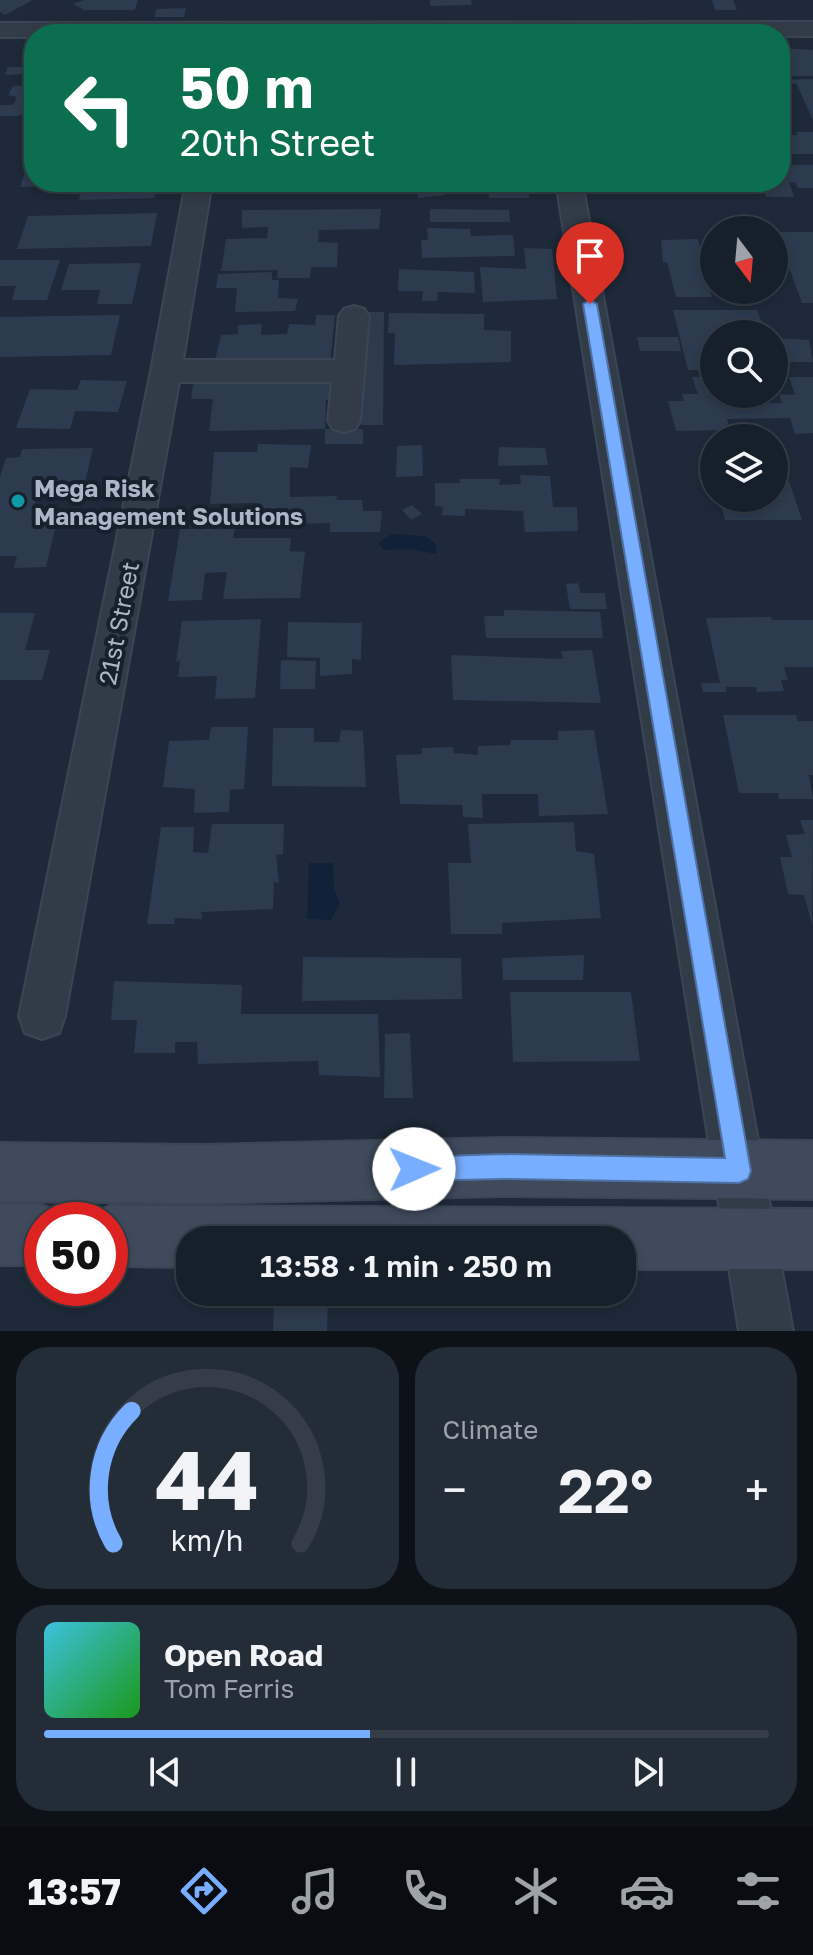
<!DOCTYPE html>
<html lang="en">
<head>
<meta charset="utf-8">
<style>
	:root { --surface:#16202b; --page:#232d37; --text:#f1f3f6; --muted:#9ea3a9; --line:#353e47; --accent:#78aeff }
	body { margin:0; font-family:"Golos Text",sans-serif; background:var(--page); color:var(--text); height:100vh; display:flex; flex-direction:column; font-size:30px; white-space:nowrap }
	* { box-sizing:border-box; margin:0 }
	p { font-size:26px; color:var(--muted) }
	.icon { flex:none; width:44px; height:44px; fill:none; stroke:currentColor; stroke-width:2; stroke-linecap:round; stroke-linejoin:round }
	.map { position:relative; height:1331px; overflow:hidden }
	.side { display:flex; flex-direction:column; gap:16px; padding:16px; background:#0c1218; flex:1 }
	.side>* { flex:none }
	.top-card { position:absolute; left:24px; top:24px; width:766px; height:168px; border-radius:32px; box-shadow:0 4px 12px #0003,0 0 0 2px var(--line); background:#0b6e4f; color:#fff; overflow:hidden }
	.needle { width:52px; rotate:164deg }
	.fabs { position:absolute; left:700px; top:216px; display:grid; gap:16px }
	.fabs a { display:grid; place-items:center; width:88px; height:88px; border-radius:50%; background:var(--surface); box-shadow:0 4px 12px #0003,0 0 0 2px var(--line); font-size:40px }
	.speed { position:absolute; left:24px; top:1202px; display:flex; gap:16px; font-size:40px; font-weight:700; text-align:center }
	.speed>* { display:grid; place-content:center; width:104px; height:104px; border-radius:50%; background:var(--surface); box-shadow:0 4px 12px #0003,0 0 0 2px var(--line); line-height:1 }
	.speed .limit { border:12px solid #d22; background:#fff; color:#111 }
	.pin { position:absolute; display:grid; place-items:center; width:68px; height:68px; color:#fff; margin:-82px -34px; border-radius:50% 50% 50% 0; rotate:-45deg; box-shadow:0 0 8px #0007 }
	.pin .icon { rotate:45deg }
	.me { position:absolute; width:88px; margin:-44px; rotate:89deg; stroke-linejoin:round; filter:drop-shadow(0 0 6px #0008) }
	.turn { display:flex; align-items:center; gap:28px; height:168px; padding:0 24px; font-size:36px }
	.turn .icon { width:104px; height:104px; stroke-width:2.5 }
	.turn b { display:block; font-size:56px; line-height:68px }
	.big { font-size:60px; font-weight:600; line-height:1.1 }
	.side .card { flex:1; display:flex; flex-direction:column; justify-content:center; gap:12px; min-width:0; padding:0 28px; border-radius:32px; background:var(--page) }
	.side .dial { align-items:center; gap:0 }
	.dial svg { height:208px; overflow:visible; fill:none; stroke:var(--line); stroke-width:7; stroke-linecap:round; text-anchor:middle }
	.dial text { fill:var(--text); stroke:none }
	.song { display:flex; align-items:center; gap:24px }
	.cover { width:96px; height:96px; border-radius:12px; background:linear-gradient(135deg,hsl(190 70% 55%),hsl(120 70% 35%)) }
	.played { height:8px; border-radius:4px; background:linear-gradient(90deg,var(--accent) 45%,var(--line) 45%) }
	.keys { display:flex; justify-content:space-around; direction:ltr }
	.heat { display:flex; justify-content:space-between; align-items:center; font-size:44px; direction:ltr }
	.side .tiles { flex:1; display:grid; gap:16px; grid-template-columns:1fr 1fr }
	.card:last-child { grid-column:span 2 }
	.trip { position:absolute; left:176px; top:1226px; width:460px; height:80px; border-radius:32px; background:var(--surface); box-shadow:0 4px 12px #0003,0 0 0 2px var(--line); font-weight:600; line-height:80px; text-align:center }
	.tab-bar { display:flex; height:128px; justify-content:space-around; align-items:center; background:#090d11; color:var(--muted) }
	.tab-bar .icon { width:56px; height:56px }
	.tab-bar .current { color:var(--accent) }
	.tab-bar b { font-size:36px; color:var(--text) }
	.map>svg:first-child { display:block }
</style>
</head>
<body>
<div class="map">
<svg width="813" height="1331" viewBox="0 0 813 1331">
	<rect width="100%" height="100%" fill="#1e2a39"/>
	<g fill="#112137">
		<polygon points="392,534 425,536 435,543 437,554 410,549 384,550 378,543"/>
		<polygon points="309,863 333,863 334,888 340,904 331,920 307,919"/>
	</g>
	<g fill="#2c3b4e">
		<polygon points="0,0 33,0 5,15 0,12"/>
		<polygon points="84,0 138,0 135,10 84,10 73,4"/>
		<polygon points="430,0 471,0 472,5 430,6"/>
		<polygon points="712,0 733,0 737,10 715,10"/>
		<polygon points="186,8 184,17 154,17 157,9"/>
		<polygon points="780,48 813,50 813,76 780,76"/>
		<polygon points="8,67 29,67 26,74 5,75"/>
		<polygon points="813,79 813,120 796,83 780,86 780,80"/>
		<polygon points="34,85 32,105 19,116 0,116 0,105 13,105 17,97 8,95 13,86"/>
		<polygon points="796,132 813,132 813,154 790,154 781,136 798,135"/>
		<polygon points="780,165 813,165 813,188 798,188 795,182 789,182 794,197 766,197 762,186 770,186 768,182 780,182"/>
		<polygon points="27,166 34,166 34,182 158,182 155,198 79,200 83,186 20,187"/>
		<polygon points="417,182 527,182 529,198 489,198 488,192 446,192 445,195 418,198"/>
		<polygon points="381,209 379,229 319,230 318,242 338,243 337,267 311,267 310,278 277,278 278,270 221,271 226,239 267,238 268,227 242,228 242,210"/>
		<polygon points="430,209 509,210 510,222 430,222"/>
		<polygon points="157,213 151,246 17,249 28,216"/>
		<polygon points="734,219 765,219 769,230 738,230"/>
		<polygon points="427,228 470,229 471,236 513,235 515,256 422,258 421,240 428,240"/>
		<polygon points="776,232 813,232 813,303 802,303"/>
		<polygon points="698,239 704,263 712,263 714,272 714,286 708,286 712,297 676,297 667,262 663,262 661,240"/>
		<polygon points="524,248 552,249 557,299 483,302 480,267 526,269"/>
		<polygon points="0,260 60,260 47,300 12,300 16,286 0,286"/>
		<polygon points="141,263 132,304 97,304 100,290 61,290 69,264"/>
		<polygon points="399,269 474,272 475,293 438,292 437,301 422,301 423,291 398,291"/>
		<polygon points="272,272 272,280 279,280 278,298 298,299 295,311 235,312 237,288 216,288 218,274"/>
		<polygon points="673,310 757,310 764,328 740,328 742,334 714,334 714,370 688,370"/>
		<polygon points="364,312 384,312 383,425 361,425"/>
		<polygon points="389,313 484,314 484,330 511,331 511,362 394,365 395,333 388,333"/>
		<polygon points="120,315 111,355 0,357 0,317"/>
		<polygon points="316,315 335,315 330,363 214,364 221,335 238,334 238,325 262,324 261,335 287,334 289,324 315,325"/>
		<polygon points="637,337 678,337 681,351 640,351"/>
		<polygon points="774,338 809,340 813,362 774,362"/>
		<polygon points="714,376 714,394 743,394 746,403 782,403 779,394 795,395 789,377 813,377 813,433 795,434 790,418 727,419 730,430 676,431 668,401 684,401 682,394 698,394 692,377"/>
		<polygon points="81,380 127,381 118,412 75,411 70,429 16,428 30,389 77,390"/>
		<polygon points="193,384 333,384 331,400 326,400 325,429 209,431 213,399 191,399"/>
		<rect x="325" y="429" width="38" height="15"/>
		<polygon points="258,444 311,445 308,468 290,467 290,497 337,496 336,500 362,500 363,511 382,511 380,532 330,532 330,523 255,525 257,503 210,504 214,452 257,452"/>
		<polygon points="422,445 423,476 396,477 397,446"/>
		<polygon points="499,447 545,448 548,465 498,466"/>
		<polygon points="93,448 85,482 40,482 31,520 57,521 46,567 14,568 17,556 0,556 0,477 6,458 20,457 22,449"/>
		<polygon points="520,475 550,476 553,507 577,507 578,531 525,532 523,511 465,509 465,516 442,515 443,507 435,506 435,483 460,483 459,479 500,479 499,485 521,484"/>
		<polygon points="789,481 802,520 725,520 719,498 774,498 774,482"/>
		<polygon points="412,505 422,514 411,520 402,510"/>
		<polygon points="180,529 235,529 233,538 291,538 290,551 305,552 300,598 223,599 227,572 205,573 202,600 168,601"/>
		<polygon points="578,583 581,593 605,593 607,609 570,609 566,584"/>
		<polygon points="504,610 600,612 603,638 486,638 484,616 504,616"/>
		<polygon points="0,613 35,613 25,650 50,650 42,680 0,680"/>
		<polygon points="771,617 772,620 813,620 813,667 784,667 788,680 781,680 784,691 757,692 756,687 726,687 726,692 703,692 701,683 720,683 706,618"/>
		<polygon points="261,619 255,698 215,699 217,676 178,677 180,660 176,662 182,621"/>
		<polygon points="288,622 362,623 361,660 352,659 352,674 320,676 320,658 287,657"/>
		<polygon points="592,650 601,703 453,700 451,655 563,659 561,651"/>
		<polygon points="281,660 316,661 315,689 280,689"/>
		<polygon points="723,715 796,715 798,721 813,721 813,775 809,775 813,799 779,799 778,793 739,793"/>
		<polygon points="211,727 248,727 244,789 230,790 229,812 194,813 195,789 163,787 169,741 209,740"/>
		<polygon points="273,728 314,728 314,742 339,742 341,730 363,731 366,787 272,786"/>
		<polygon points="594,730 608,814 539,816 538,794 482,794 483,818 463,817 462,805 400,804 396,755 422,754 422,748 453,747 454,753 478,755 478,746 510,745 511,740 558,740 558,731"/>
		<polygon points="800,820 813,820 812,924 804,895 788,894 780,857 792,857 786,835 805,834"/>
		<polygon points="574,822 576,851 594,854 601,918 502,923 502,934 451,934 448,863 471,863 468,824"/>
		<polygon points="212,824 284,824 283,854 276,855 279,883 274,882 273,909 201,912 202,919 175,918 174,924 147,924 161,827 194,827 193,852 208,853"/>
		<polygon points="584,955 583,980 503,980 502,958"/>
		<polygon points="303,957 461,958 462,999 302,1001"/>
		<polygon points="114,981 242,985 241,1014 378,1014 380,1077 319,1075 318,1061 198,1064 197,1042 175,1042 175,1053 134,1053 137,1020 111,1020"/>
		<polygon points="510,992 631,992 640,1061 513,1062"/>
		<polygon points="410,1033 413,1098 384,1098 385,1034"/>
		<polygon points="328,1299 327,1331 273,1331 274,1300"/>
	</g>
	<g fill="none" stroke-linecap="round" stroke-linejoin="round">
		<defs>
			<g id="minor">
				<polygon points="813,22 813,36 34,34 34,37 0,37 0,23"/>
				<polygon points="186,182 212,182 183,360 335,360 339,316 344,309 354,306 364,309 369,316 360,421 355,429 344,432 333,429 328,421 332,382 179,382 65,1016 59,1033 42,1039 25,1033 19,1016 151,371"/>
				<polygon points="556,182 582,182 793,1331 739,1331"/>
			</g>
			<g id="secondary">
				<polygon points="503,1138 813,1141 813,1199 503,1196 205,1203 0,1201 0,1143 205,1145"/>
				<polygon points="0,1205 42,1205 63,1214 66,1220 42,1220 42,1265 0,1265"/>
				<polygon points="110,1206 813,1209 813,1269 622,1269 622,1240 190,1240 190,1267 110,1266 110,1220 86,1220 89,1215"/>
			</g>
		</defs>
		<use href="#minor" stroke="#3b4553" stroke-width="4"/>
		<use href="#secondary" stroke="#3b4553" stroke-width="4"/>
		<use href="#minor" fill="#323c49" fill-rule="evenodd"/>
		<use href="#secondary" fill="#3f4b5d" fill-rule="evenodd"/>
	</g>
	<polygon fill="#78aeff" stroke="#4e71a6" stroke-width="2" points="590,300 597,304 751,1171 748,1179 739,1183 503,1179 414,1181 405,1177 402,1169 405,1160 414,1157 503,1154 725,1158 583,304"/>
	<circle fill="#0f9aa8" stroke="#17212e" stroke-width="3" cx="18" cy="501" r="8"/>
	<g text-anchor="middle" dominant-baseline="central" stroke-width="8" stroke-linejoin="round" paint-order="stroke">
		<g font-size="24" font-weight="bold" fill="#acb6c6" stroke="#17212e" text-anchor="start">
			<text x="34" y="487">Mega Risk<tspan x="34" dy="28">Management Solutions</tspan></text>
		</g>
		<g font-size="24" fill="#acb6c6" stroke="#17212e">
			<text transform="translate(118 623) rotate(-79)">21st Street</text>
		</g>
	</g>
</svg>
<div class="fabs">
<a><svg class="needle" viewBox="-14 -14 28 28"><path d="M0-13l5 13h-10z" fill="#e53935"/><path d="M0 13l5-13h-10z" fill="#9ea3a9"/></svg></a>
<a><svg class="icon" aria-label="search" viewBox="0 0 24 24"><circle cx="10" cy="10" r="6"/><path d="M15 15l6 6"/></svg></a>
<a><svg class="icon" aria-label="layers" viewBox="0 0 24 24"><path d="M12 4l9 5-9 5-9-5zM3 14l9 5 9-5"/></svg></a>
</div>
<div class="speed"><div class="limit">50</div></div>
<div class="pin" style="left:590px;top:304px;background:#d93025"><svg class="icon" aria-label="arrive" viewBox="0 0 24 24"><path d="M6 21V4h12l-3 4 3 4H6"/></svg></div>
<svg class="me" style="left:414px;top:1169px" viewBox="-20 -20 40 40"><circle r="19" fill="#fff"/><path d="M0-13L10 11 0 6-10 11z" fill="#78aeff"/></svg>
<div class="trip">13:58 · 1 min · 250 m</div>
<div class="top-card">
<div class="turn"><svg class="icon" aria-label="left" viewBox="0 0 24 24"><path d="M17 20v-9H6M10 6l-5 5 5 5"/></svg><div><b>50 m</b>20th Street</div></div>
</div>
</div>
<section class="side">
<div class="tiles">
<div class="card dial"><svg viewBox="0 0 100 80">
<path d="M14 69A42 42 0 1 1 86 69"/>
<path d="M14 69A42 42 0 0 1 21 18" stroke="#78aeff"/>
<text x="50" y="56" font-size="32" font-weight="700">44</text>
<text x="50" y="72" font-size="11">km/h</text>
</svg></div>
<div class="card"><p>Climate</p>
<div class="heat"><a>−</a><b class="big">22°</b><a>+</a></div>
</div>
<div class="card">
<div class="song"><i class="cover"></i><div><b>Open Road</b><p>Tom Ferris</p></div></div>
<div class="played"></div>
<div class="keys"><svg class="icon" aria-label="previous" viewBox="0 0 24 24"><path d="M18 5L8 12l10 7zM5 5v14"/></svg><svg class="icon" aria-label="pause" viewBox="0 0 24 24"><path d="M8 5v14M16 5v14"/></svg><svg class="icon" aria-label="next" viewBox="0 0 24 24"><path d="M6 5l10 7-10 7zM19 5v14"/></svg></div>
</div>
</div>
</section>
<nav class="tab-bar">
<b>13:57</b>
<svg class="icon current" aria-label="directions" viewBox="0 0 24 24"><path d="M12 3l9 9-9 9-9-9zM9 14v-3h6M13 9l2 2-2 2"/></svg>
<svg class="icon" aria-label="music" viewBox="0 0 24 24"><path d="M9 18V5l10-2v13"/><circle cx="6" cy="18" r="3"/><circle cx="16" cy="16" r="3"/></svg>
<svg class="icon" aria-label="phone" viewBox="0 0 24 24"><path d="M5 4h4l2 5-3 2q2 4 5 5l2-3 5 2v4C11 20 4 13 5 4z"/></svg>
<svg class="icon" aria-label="climate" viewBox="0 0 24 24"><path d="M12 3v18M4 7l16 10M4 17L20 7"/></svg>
<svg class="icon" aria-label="car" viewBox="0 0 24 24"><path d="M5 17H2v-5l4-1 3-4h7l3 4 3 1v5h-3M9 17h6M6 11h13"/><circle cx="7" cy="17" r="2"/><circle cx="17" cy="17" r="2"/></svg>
<svg class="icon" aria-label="filters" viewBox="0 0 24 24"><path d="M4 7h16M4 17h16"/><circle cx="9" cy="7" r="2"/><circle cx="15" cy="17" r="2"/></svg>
</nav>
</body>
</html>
